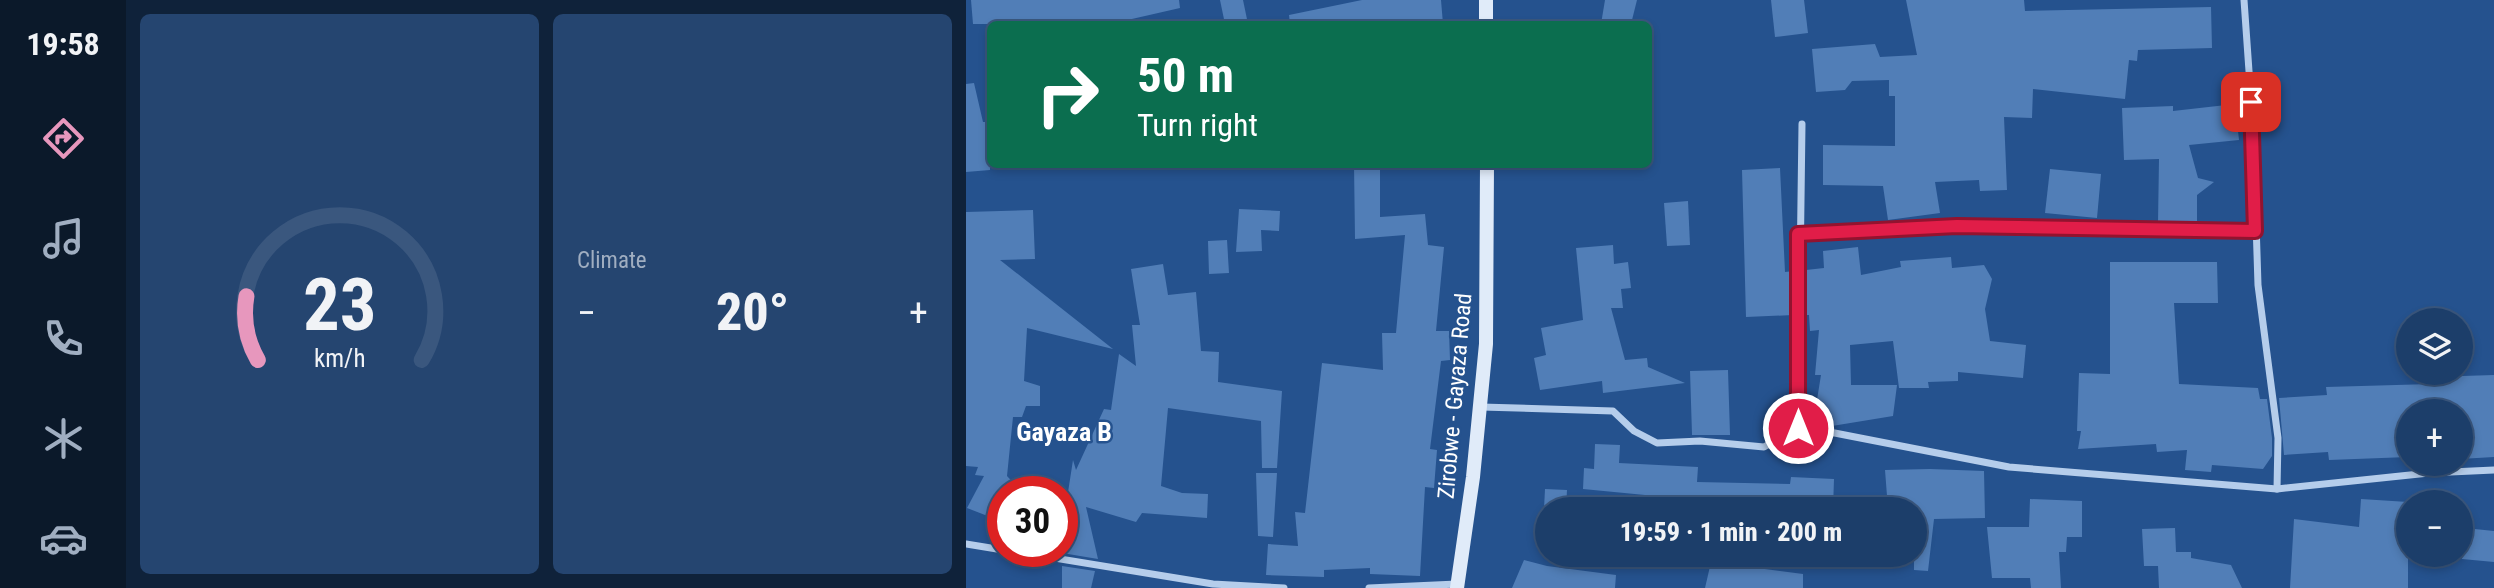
<!DOCTYPE html>
<html lang="en">
<head>
<meta charset="utf-8">
<style>
	:root { --surface:#1c3e6a; --page:#254570; --text:#f1f3f6; --muted:#a0aec1; --line:#3a577e; --accent:#e797bd }
	body { margin:0; font-family:"Roboto Condensed",sans-serif; background:var(--page); color:var(--text); height:100vh; display:flex; flex-direction:column; font-size:26px; white-space:nowrap }
	* { box-sizing:border-box; margin:0 }
	p { font-size:23px; color:var(--muted) }
	.icon { flex:none; width:38px; height:38px; fill:none; stroke:currentColor; stroke-width:2; stroke-linecap:round; stroke-linejoin:round }
	.map { position:relative; flex:1; overflow:hidden }
	.drawer { display:flex; flex-direction:column; gap:14px; padding:14px; background:#0f223a; width:840px }
	.drawer>* { flex:none }
	.guide { position:absolute; left:21px; top:21px; width:665px; height:147px; border-radius:10px; box-shadow:0 4px 10px #0003,0 0 0 2px var(--line); background:#0b6e4f; color:#fff; overflow:hidden }
	.tools { position:absolute; left:1430px; top:308px; display:grid; gap:14px }
	.tools a { display:grid; place-items:center; width:77px; height:77px; border-radius:50%; background:var(--surface); box-shadow:0 4px 10px #0003,0 0 0 2px var(--line); font-size:35px }
	.speed { position:absolute; left:21px; top:476px; display:flex; gap:14px; font-size:35px; font-weight:700; text-align:center }
	.speed>* { display:grid; place-content:center; width:91px; height:91px; border-radius:50%; background:var(--surface); box-shadow:0 4px 10px #0003,0 0 0 2px var(--line); line-height:1 }
	.speed .limit { border:10px solid #d22; background:#fff; color:#111 }
	.pin { position:absolute; display:grid; place-items:center; width:60px; height:60px; color:#fff; margin:-30px; border-radius:14px; box-shadow:0 4px 10px #0006 }
	.me { position:absolute; width:77px; margin:-38px; rotate:0deg; stroke-linejoin:round; filter:drop-shadow(0 0 5px #0008) }
	.turn { display:flex; align-items:center; gap:24px; height:147px; padding:0 35px; font-size:32px }
	.turn .icon { width:91px; height:91px; stroke-width:2.5 }
	.turn b { display:block; font-size:49px; line-height:60px }
	.big { font-size:52px; font-weight:800; line-height:1.1 }
	.drawer .tile { flex:1; display:flex; flex-direction:column; justify-content:center; gap:10px; min-width:0; padding:0 24px; border-radius:10px; background:var(--page) }
	.drawer .dial { align-items:center; gap:0 }
	.dial svg { height:182px; overflow:visible; fill:none; stroke:var(--line); stroke-width:7; stroke-linecap:round; text-anchor:middle }
	.dial text { fill:var(--text); stroke:none }
	.heat { display:flex; justify-content:space-between; align-items:center; font-size:38px; direction:ltr }
	.drawer .tiles { flex:1; display:grid; gap:14px; grid-template-columns:repeat(2,1fr) }
	.trip { position:absolute; left:569px; top:497px; width:392px; height:70px; border-radius:35px; background:var(--surface); box-shadow:0 4px 10px #0003,0 0 0 2px var(--line); font-weight:800; line-height:70px; text-align:center }
	main { display:flex; flex:1; min-height:0 }
	.menu { display:flex; flex-direction:column; width:126px; justify-content:space-around; align-items:center; background:#0b192a; color:var(--muted) }
	.menu .icon { width:49px; height:49px }
	.menu .active { color:var(--accent) }
	.menu b { font-size:32px; color:var(--text) }
	.map>svg:first-child { display:block }
</style>
</head>
<body>
<main>
<nav class="menu">
<b>19:58</b>
<svg class="icon active" aria-label="directions" viewBox="0 0 24 24"><path d="M12 3l9 9-9 9-9-9zM9 14v-3h6M13 9l2 2-2 2"/></svg>
<svg class="icon" aria-label="music" viewBox="0 0 24 24"><path d="M9 18V5l10-2v13"/><circle cx="6" cy="18" r="3"/><circle cx="16" cy="16" r="3"/></svg>
<svg class="icon" aria-label="phone" viewBox="0 0 24 24"><path d="M5 4h4l2 5-3 2q2 4 5 5l2-3 5 2v4C11 20 4 13 5 4z"/></svg>
<svg class="icon" aria-label="climate" viewBox="0 0 24 24"><path d="M12 3v18M4 7l16 10M4 17L20 7"/></svg>
<svg class="icon" aria-label="car" viewBox="0 0 24 24"><path d="M5 17H2v-5l4-1 3-4h7l3 4 3 1v5h-3M9 17h6M6 11h13"/><circle cx="7" cy="17" r="2"/><circle cx="17" cy="17" r="2"/></svg>
</nav>
<section class="drawer">
<div class="tiles">
<div class="tile dial"><svg viewBox="0 0 100 80">
<path d="M14 69A42 42 0 1 1 86 69"/>
<path d="M14 69A42 42 0 0 1 9 41" stroke="#e797bd"/>
<text x="50" y="56" font-size="32" font-weight="700">23</text>
<text x="50" y="72" font-size="11">km/h</text>
</svg></div>
<div class="tile"><p>Climate</p>
<div class="heat"><a>−</a><b class="big">20°</b><a>+</a></div>
</div>
</div>
</section>
<div class="map">
<svg width="1528" height="588" viewBox="0 0 1528 588">
	<rect width="100%" height="100%" fill="#25528e"/>
	<g fill="#517eb7">
		<polygon points="5,0 213,0 214,8 144,24 7,24"/>
		<polygon points="254,0 277,0 282,24 259,24"/>
		<polygon points="396,0 475,0 477,24 324,24 323,15"/>
		<polygon points="639,0 671,0 665,24 635,24"/>
		<polygon points="805,0 838,0 842,33 809,37"/>
		<polygon points="940,0 1058,0 1059,11 1245,7 1246,48 1172,50 1171,61 1163,60 1159,99 1067,89 1066,118 1038,117 1041,190 1014,191 1013,180 969,182 974,213 922,220 917,186 857,185 857,145 929,146 929,96 923,96 923,80 886,81 879,90 850,92 846,49 909,44 914,57 951,55"/>
		<polygon points="8,83 17,122 24,122 24,170 0,172 0,84"/>
		<polygon points="1269,104 1273,140 1223,145 1232,178 1248,182 1231,195 1231,224 1192,223 1193,159 1158,160 1156,108 1207,106 1207,111"/>
		<polygon points="388,164 414,164 414,217 459,214 462,245 478,247 470,331 483,331 484,360 475,361 464,449 471,450 468,488 459,487 454,576 404,574 404,568 358,570 358,577 300,575 302,544 332,546 329,512 339,513 356,363 417,370 416,333 430,333 439,235 389,239"/>
		<polygon points="814,168 819,272 828,271 827,315 780,317 776,170"/>
		<polygon points="1084,169 1135,174 1131,218 1079,213"/>
		<polygon points="722,201 724,245 701,246 698,203"/>
		<polygon points="273,209 314,211 313,231 295,230 296,251 270,252"/>
		<polygon points="67,210 69,259 34,260 147,349 61,328 58,381 74,386 74,406 60,406 56,417 47,417 41,476 56,492 37,492 37,522 1,508 18,476 9,475 12,467 0,466 0,212"/>
		<polygon points="261,240 263,273 243,274 242,241"/>
		<polygon points="647,245 648,264 662,262 665,288 655,289 657,308 645,308 659,360 681,358 682,367 719,383 637,393 636,381 574,390 568,358 580,355 575,328 617,320 610,248"/>
		<polygon points="892,247 895,275 935,267 934,261 985,257 986,268 1018,265 1026,279 1019,309 1024,341 1060,345 1057,378 992,372 992,381 962,382 963,388 933,388 927,341 884,345 885,385 931,385 927,416 866,426 850,406 855,375 849,375 853,330 844,331 843,315 840,315 840,270 858,268 857,251"/>
		<polygon points="1144,262 1251,262 1252,303 1208,303 1213,384 1292,388 1294,399 1301,399 1306,438 1306,456 1297,469 1246,465 1245,472 1219,470 1221,450 1191,452 1190,444 1112,449 1115,431 1111,431 1113,373 1144,374"/>
		<polygon points="197,264 202,295 230,292 235,351 253,352 252,382 316,391 311,468 296,468 295,421 202,408 195,486 216,493 242,494 241,518 176,513 170,522 120,507 132,559 96,553 96,531 107,460 110,470 138,409 145,410 153,354 170,366 166,325 174,325 165,269"/>
		<polygon points="762,370 764,435 726,435 724,371"/>
		<polygon points="1528,375 1528,457 1494,459 1494,411 1442,411 1442,457 1363,460 1362,452 1318,455 1313,398 1361,395 1360,387 1465,384 1464,377"/>
		<polygon points="629,444 654,445 653,463 732,467 731,482 824,484 825,477 868,479 867,509 765,507 679,500 679,495 617,489 618,468 628,469"/>
		<polygon points="964,469 1018,471 1019,518 968,519 962,571 948,570 948,509 922,509 919,470"/>
		<polygon points="290,473 311,473 307,537 292,536"/>
		<polygon points="579,489 601,490 600,509 578,509"/>
		<polygon points="1064,499 1116,501 1116,537 1101,537 1100,552 1093,552 1095,588 1065,588 1064,578 1026,578 1021,527 1063,527"/>
		<polygon points="1395,499 1442,502 1442,588 1324,588 1328,519 1393,527"/>
		<polygon points="1209,528 1210,552 1225,552 1225,558 1265,565 1276,588 1193,588 1192,566 1178,566 1176,529"/>
		<polygon points="1499,528 1528,531 1528,562 1496,559"/>
		<polygon points="558,560 581,566 650,575 649,588 546,588"/>
		<polygon points="745,562 837,574 837,588 739,588"/>
		<polygon points="96,566 129,571 125,588 96,588"/>
	</g>
	<g fill="none" stroke-linecap="round" stroke-linejoin="round">
		<g stroke="#b5cdeb" stroke-width="7">
			<polyline points="1278,0 1287,128 1292,285 1312,438 1311,489"/>
			<polyline points="832,234 991,226 1289,231"/>
			<polyline points="515,407 647,411 668,431 691,443 734,441 798,447 832,428 843,428 1043,467 1311,489 1463,473 1528,470"/>
			<polyline points="832,428 836,124"/>
			<polyline points="0,544 37,550"/>
			<polyline points="45,551 247,584 318,588"/>
			<polyline points="403,588 491,584"/>
		</g>
		<g stroke="#e0ebf9" stroke-width="14">
			<polyline points="520,0 520,24"/>
			<polyline points="491,588 507,477 520,344 521,164"/>
		</g>
	</g>
	<g fill="none" stroke-linecap="round" stroke-linejoin="round">
		<defs>
			<polyline id="route" points="832,428 832,234 991,226 1289,231 1285,102"/>
		</defs>
		<use href="#route" stroke="#92132f" stroke-width="18"/>
		<use href="#route" stroke="#e11d48" stroke-width="12"/>
	</g>
	<g text-anchor="middle" dominant-baseline="central" stroke-width="5" stroke-linejoin="round" paint-order="stroke">
		<g font-size="23" fill="#fff" stroke="#25528e">
			<text transform="translate(489 396) rotate(-85)">Zirobwe - Gayaza Road</text>
		</g>
		<g font-size="26" font-weight="bold" fill="#fff" stroke="#25528e">
			<text x="98" y="432">Gayaza B</text>
		</g>
	</g>
</svg>
<div class="tools">
<a><svg class="icon" aria-label="layers" viewBox="0 0 24 24"><path d="M12 4l9 5-9 5-9-5zM3 14l9 5 9-5"/></svg></a>
<a>+</a>
<a>−</a>
</div>
<div class="speed"><div class="limit">30</div></div>
<div class="pin" style="left:1285px;top:102px;background:#d93025"><svg class="icon" aria-label="arrive" viewBox="0 0 24 24"><path d="M6 21V4h12l-3 4 3 4H6"/></svg></div>
<svg class="me" style="left:832px;top:428px" viewBox="-20 -20 40 40"><circle r="17" fill="#e11d48" stroke="#fff" stroke-width="3"/><path d="M0-11L8 9 0 5-8 9z" fill="#fff"/></svg>
<div class="trip">19:59 · 1 min · 200 m</div>
<div class="guide">
<div class="turn"><svg class="icon" aria-label="right" viewBox="0 0 24 24"><path d="M7 20v-9h11M14 6l5 5-5 5"/></svg><div><b>50 m</b>Turn right</div></div>
</div>
</div>
</main>
</body>
</html>
